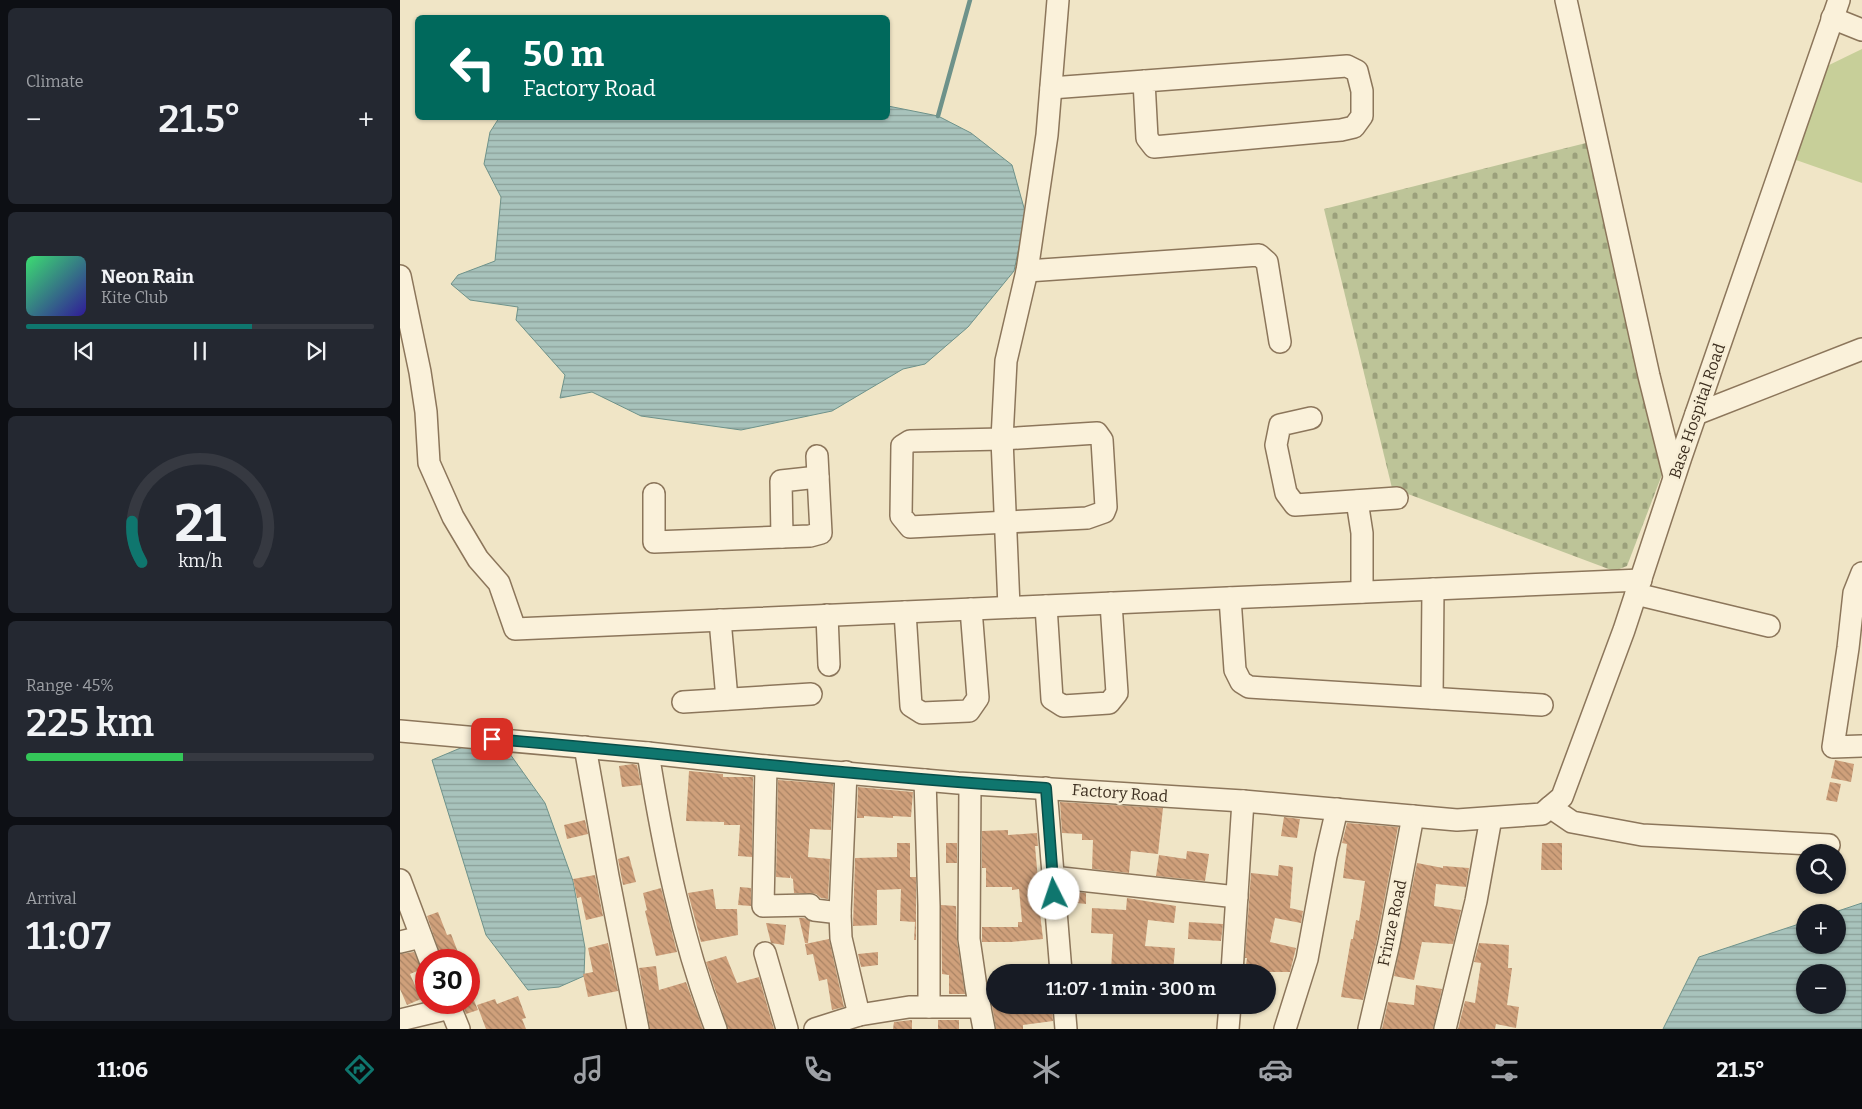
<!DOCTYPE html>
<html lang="en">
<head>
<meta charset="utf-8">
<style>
	:root { --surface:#171b24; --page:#242831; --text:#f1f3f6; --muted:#9ea1a6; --line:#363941; --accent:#0f766e }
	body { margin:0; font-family:Bitter,serif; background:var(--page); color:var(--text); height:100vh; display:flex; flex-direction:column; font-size:19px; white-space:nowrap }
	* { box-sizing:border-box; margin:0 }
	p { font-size:16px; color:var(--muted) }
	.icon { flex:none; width:28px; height:28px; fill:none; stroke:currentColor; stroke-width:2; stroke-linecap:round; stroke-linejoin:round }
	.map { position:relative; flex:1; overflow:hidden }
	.panel { display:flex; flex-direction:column; gap:8px; padding:8px; background:#0d0f14; width:400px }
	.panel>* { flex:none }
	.guide { position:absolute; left:15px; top:15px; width:475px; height:105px; border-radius:8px; box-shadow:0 1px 4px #0004; background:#00695c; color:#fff; overflow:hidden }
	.buttons { position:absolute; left:1396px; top:844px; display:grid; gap:10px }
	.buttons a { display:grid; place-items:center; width:50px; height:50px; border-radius:50%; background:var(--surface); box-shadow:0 1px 4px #0004; font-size:25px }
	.speed { position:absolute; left:15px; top:949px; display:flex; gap:10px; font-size:25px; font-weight:700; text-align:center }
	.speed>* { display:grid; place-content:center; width:65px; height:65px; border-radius:50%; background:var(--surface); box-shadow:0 1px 4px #0004; line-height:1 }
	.speed .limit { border:8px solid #d22; background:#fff; color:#111 }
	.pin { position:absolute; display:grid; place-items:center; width:42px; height:42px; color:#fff; margin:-21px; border-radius:10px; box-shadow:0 2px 8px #0006 }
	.me { position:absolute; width:55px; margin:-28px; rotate:356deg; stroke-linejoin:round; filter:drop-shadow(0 0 4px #0008) }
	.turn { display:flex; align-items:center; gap:18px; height:105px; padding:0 25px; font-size:22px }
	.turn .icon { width:65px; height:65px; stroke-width:2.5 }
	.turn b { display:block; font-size:35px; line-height:42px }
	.big { font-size:38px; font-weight:600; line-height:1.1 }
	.panel .card { flex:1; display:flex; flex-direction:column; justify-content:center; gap:8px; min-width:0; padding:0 18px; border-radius:8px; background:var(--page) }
	.panel .dial { align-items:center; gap:0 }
	.dial svg { height:130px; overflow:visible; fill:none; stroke:var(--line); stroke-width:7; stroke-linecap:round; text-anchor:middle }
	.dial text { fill:var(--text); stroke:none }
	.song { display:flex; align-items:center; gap:15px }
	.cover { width:60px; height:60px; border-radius:8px; background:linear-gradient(135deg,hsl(140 70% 55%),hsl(250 70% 35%)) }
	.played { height:5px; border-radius:2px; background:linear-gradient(90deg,var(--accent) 65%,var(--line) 65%) }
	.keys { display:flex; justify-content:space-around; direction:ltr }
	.heat { display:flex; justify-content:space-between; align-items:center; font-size:28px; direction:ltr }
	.charge { height:8px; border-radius:4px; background:linear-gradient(90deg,#34c759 45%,var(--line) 0) }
	.trip { position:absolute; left:586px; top:964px; width:290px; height:50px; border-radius:25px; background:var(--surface); box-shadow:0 1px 4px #0004; font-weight:600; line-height:50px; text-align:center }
	.tab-bar { display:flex; height:80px; justify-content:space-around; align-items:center; background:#090b0e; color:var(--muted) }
	.tab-bar .icon { width:35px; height:35px }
	.tab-bar .on { color:var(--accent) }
	.tab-bar b { font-size:22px; color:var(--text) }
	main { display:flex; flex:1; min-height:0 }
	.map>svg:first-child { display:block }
</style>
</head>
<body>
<main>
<section class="panel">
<div class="card"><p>Climate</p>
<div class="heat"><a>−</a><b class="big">21.5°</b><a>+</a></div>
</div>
<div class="card">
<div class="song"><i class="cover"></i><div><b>Neon Rain</b><p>Kite Club</p></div></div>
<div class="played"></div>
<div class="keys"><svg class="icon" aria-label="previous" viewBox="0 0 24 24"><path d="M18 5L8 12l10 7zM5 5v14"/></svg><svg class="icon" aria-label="pause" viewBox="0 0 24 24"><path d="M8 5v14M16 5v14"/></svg><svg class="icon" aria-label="next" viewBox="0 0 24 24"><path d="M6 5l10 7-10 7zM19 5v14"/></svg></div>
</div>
<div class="card dial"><svg viewBox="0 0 100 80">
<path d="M14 69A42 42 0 1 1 86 69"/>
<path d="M14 69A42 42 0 0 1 8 44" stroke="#0f766e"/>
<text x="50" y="56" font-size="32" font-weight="700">21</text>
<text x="50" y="72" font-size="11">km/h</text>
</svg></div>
<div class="card"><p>Range · 45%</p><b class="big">225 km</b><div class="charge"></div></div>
<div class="card"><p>Arrival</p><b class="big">11:07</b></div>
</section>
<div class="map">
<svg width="1462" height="1029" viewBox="0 0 1462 1029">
	<defs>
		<pattern id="cemetery-stones" width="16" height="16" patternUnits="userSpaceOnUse" patternTransform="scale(1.25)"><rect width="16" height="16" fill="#bdc498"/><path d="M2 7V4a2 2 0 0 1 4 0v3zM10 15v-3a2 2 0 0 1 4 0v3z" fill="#9ba07b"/></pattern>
		<pattern id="water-rules" width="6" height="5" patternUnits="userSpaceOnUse" patternTransform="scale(1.25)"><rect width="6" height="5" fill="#a8c3bc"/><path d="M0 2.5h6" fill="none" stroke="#8a9f98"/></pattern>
		<pattern id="building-back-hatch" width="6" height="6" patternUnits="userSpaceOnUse" patternTransform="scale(1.25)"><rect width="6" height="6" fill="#cfa07b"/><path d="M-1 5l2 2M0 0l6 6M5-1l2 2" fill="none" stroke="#a98364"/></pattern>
	</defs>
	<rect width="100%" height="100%" fill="#f0e5c6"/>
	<polygon fill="url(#cemetery-stones)" points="1186,143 1263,472 1227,566 1214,571 992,488 924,209"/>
	<polygon fill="#c7cf99" points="1462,49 1462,183 1396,160 1427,66"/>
	<g fill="url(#water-rules)" stroke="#6e928a" fill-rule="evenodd">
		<polygon points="488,106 538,116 571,133 612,165 626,215 614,271 568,327 525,364 503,369 432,411 341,430 241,416 192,392 160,398 165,375 116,320 118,307 70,300 51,284 58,275 95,261 101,197 84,164 90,132 99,118 488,118"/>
		<polygon points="70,744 110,754 145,803 173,881 185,948 184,976 159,987 128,990 86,935 32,760"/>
		<path d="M1462,903V1029H1263L1299,957L1405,922V945H1438V912H1435ZM1405,972H1438V1005H1405Z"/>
	</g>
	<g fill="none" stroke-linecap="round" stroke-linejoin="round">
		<polyline stroke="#6e928a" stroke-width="4.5" points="538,116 570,0"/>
	</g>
	<g fill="url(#building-back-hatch)">
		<polygon points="1435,760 1454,764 1451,782 1431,778"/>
		<polygon points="233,764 237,765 241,785 222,787 219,766"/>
		<polygon points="289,771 323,774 323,777 353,777 352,857 338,856 340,825 324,825 324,822 286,821"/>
		<polygon points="378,780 433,784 431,830 410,829 408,857 430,859 428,899 421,898 416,894 410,893 394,893 393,879 391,878 390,874 390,878 376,877"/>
		<polygon points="1430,782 1441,784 1437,802 1426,800"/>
		<polygon points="458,787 513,792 511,817 493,816 493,818 464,816 464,818 457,818"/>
		<polygon points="660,802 763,808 758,854 731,851 729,873 692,869 693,840 682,840 682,834 662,833"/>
		<polygon points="884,817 900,819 897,838 881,836"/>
		<polygon points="185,820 188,834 167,839 164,825"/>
		<polygon points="947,823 998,827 977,940 963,1000 941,997 951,939 953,939 956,920 959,921 965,881 943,878 947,844 942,843"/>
		<polygon points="608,830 608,835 637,833 638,846 635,846 639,891 642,891 644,912 640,913 643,939 611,942 582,942 582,927 618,927 618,922 622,922 619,889 612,890 612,887 586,887 586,868 582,868 582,831"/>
		<polygon points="497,843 510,843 510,877 516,877 516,940 514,940 515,922 500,921 501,889 477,890 477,925 453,926 455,858 497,857"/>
		<rect x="546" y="843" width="11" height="20"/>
		<polygon points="1142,843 1162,843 1162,870 1141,870"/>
		<polygon points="787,851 809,854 805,881 756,876 759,855 786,859"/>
		<polygon points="229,856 236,882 223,885 218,859"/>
		<polygon points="1017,863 1043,868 1043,866 1069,868 1066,887 1036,884 1034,906 1061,910 1053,944 1022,942 1014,980 994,976"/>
		<polygon points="879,865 893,867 890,908 903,911 901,923 875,918 870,942 896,948 890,972 845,972 847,958 845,958 851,873 878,876"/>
		<polygon points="195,875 203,916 186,920 181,897 177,898 173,879"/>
		<polygon points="340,887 351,888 351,906 338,905"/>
		<polygon points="261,888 277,952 256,956 245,911 247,910 243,893"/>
		<polygon points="313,889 316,909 337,909 338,935 301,942 288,893"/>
		<polygon points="667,891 686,893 686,904 668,902"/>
		<polygon points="727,898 776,906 774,923 748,920 745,946 775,948 773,972 711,971 713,934 691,933 692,908 726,910"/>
		<polygon points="541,905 556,906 557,941 565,994 549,994 549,975 542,974"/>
		<polygon points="38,912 47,935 51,934 61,960 42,960 27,916"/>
		<polygon points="399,918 404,918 410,921 408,943 405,943"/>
		<polygon points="789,922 823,924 821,941 788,939"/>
		<polygon points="366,923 386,925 384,945 371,943"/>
		<polygon points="429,939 444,1007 432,1010 427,979 419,981 413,954 407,955 405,944"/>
		<polygon points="208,943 218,991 188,997 183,974 193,972 188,948"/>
		<polygon points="1079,943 1109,945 1108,968 1112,968 1107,1005 1119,1007 1116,1028 1096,1024 1095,1029 1058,1029 1065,1001 1075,1003 1081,963 1074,962"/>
		<polygon points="14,952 22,969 10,974 21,999 7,1005 0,989 0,954"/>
		<polygon points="478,952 478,965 461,967 458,954"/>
		<polygon points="326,956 337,983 359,977 374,1029 328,1029 306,962"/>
		<polygon points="256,966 259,990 286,982 303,1029 250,1029 239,968"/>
		<polygon points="1016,985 1042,989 1033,1029 982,1029 988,1002 1014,1005"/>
		<polygon points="118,996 126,1018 122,1019 126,1029 86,1029 77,1005 95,999 97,1004"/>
		<polygon points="73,998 78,1010 66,1014 62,1003 69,1002 69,1000"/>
		<polygon points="592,1005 652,1005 653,1021 623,1025 623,1029 596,1029"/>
		<polygon points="512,1020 512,1029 493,1029 494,1022"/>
		<rect x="538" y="1020" width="21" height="9"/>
	</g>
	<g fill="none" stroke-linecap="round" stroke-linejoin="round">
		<defs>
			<g id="minor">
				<polyline points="1166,0 1249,376 1274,476"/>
				<polyline points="1432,18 1462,30"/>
				<polyline points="651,88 947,66 957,71 962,91 962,116 954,127 941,130 754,147 747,138 744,81"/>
				<polyline points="627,271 859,255 867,262 880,342"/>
				<polyline points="0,276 20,372 26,412 29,463 53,517 78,559 99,583 115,629 1241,580"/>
				<polyline points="1296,414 1462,349"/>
				<polyline points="911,418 880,425 876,445 886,493 895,505 997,498"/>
				<polygon points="697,433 702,440 706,507 704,512 687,518 510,527 501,516 502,446 510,441 602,439"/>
				<polyline points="254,494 254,542 410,536 421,533 417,456"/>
				<polyline points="957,501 962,533 962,592"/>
				<polyline points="382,537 381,481 418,477"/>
				<polyline points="1462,573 1454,593 1448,648 1433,747 1462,746"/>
				<polyline points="1236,594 1369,626"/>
				<polyline points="830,598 835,670 841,682 849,687 1142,705"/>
				<polyline points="646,606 652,699 663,706 709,703 717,693 711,603"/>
				<polyline points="609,607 602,439 606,361 627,271 647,135 658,0"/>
				<polyline points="505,612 511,706 522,713 569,711 578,698 571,609"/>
				<polyline points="427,615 429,665"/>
				<polyline points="320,620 327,699"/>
				<polyline points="1032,698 1033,589"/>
				<polyline points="283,702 411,694"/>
				<polyline points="0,731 248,753 366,766 558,783 843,801 1057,820 1142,814 1162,797 1224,630 1281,457 1439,0"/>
				<polyline points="185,747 208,876 238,1029"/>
				<path d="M248,753C263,846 282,941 316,1029"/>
				<polyline points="366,766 363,906 410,905 414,910 440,913"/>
				<polyline points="446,772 440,913 441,938 459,1015"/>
				<polyline points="525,780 529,906 529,1007"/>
				<polyline points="570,784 569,939 576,987 584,1029"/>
				<polyline points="646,788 661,972"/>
				<polyline points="1150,807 1172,822 1242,835 1429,845"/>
				<polyline points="652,877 837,897"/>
				<polyline points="0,880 30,960"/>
				<polyline points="0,942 21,937"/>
				<polyline points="365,953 387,1029"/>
				<polyline points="832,972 843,801"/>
				<polyline points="48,1002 59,1029"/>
				<polyline points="664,1005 666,1029"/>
				<polyline points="0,1020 50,1008"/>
				<polyline points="415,1029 459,1015 509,1007 580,1007"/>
				<polyline points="828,1029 830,1005"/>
				<polyline points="885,1029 907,959 926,856 937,809"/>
				<polyline points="969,1029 989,943 1013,816"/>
				<polyline points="1045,1029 1076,901 1091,818"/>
			</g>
		</defs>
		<use href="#minor" stroke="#8c765b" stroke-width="24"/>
		<use href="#minor" stroke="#faf1da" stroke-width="21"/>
	</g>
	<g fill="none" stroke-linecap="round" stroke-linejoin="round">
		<defs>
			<path id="route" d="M92,739C277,754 461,777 646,788L654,894"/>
		</defs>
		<use href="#route" stroke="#0a4d48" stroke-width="12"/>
		<use href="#route" stroke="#0f766e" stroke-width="9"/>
	</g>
	<g text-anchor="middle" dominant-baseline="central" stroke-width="5" stroke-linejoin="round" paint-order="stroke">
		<g font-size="16" fill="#3c2e1f" stroke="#f7eed6">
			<text transform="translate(1297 411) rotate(-71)">Base Hospital Road</text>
			<text transform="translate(720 793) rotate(4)">Factory Road</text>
			<text transform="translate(992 923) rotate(-78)">Frinze Road</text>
		</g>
	</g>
</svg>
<div class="buttons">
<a><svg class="icon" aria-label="search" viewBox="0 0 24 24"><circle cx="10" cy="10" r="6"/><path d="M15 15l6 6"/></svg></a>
<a>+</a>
<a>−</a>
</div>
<div class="speed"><div class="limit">30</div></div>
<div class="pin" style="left:92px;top:739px;background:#d93025"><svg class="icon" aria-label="arrive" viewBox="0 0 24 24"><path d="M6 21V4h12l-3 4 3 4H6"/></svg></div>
<svg class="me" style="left:654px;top:894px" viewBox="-20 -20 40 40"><circle r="19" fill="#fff"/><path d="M0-13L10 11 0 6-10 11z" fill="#0f766e"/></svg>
<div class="trip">11:07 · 1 min · 300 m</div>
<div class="guide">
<div class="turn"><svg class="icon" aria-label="left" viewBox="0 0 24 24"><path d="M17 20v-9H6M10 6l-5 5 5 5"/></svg><div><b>50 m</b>Factory Road</div></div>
</div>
</div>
</main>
<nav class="tab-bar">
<b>11:06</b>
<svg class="icon on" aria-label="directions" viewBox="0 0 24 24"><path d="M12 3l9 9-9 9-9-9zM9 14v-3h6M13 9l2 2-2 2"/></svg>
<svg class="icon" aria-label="music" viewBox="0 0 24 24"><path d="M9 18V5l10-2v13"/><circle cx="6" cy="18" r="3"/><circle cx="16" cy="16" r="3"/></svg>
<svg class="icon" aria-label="phone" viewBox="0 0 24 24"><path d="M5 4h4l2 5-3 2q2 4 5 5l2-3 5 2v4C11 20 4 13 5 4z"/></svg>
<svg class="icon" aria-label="climate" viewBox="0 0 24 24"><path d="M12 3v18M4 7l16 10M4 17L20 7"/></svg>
<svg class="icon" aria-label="car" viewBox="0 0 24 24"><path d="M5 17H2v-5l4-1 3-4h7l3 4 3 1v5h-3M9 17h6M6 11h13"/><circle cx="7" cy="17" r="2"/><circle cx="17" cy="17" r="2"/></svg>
<svg class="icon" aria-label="filters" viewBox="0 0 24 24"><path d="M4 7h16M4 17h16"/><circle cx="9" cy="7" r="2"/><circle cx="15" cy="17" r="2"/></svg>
<b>21.5°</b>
</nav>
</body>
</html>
